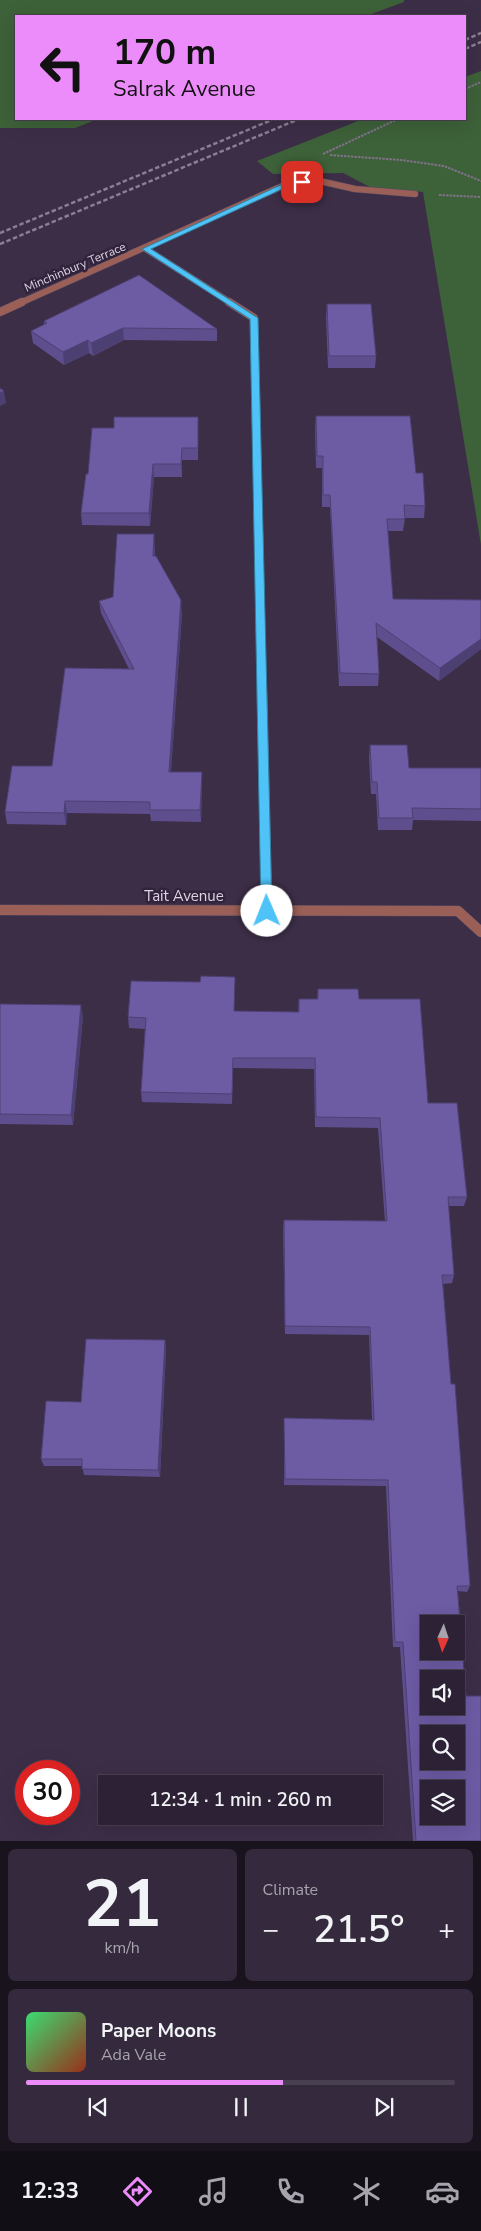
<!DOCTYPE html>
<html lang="en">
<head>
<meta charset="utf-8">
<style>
	:root { --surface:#2d2235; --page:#352a3d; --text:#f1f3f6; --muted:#a7a4ad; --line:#483f50; --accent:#ec8cfa }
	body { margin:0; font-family:"Nunito Sans",sans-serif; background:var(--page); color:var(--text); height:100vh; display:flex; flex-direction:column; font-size:19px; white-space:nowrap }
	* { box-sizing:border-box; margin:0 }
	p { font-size:16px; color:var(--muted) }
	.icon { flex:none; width:28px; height:28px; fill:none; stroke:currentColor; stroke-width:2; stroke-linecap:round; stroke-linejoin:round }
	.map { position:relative; height:1841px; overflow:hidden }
	.sheet { display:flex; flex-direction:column; gap:8px; padding:8px; background:#19131d; flex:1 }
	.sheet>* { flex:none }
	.guide { position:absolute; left:15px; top:15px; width:451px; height:105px; border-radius:0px; box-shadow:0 5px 20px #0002,0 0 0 1px var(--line); background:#ec8cfa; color:#111; overflow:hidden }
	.needle { width:32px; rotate:183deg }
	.buttons { position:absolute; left:420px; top:1615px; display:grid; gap:10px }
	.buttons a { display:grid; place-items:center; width:45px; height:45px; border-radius:0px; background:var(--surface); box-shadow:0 5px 20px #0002,0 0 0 1px var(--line); font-size:25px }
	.speed { position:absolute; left:15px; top:1760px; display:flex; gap:10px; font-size:25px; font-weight:700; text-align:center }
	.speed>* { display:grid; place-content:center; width:65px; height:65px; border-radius:50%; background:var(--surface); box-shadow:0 5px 20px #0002,0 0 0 1px var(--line); line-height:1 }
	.speed .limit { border:8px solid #d22; background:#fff; color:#111 }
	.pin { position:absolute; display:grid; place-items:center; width:42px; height:42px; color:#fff; margin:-21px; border-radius:10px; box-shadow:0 2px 8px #0006 }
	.me { position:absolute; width:55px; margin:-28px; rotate:359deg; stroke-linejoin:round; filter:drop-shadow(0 0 4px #0008) }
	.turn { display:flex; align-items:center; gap:18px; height:105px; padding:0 15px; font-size:22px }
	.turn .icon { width:65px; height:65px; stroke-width:2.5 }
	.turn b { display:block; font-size:35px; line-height:42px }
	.big { font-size:38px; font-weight:600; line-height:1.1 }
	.sheet .widget { flex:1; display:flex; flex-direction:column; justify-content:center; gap:8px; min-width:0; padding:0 18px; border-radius:8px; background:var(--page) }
	.sheet .dial { align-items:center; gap:0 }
	.dial b { font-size:65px; line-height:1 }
	.song { display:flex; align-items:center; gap:15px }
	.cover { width:60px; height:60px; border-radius:8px; background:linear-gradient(135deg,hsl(140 70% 55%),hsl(10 70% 35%)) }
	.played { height:5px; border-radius:2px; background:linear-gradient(90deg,var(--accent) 60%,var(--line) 60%) }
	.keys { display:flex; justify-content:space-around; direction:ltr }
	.heat { display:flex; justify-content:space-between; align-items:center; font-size:28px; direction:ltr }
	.sheet .tiles { flex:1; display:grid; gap:8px; grid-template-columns:1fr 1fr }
	.widget:last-child { grid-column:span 2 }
	.trip { position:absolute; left:98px; top:1775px; width:285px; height:50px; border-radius:0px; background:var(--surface); box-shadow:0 5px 20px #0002,0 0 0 1px var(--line); font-weight:600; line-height:50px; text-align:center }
	.tabs { display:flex; height:80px; justify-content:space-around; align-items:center; background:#120e15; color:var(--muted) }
	.tabs .icon { width:35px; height:35px }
	.tabs .selected { color:var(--accent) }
	.tabs b { font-size:22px; color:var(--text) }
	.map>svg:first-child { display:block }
</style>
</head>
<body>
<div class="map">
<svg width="481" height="1841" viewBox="0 0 481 1841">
	<rect width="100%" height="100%" fill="#3c2e47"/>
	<g fill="#3d6139">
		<polygon points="0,0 404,0 404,2 366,16 16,16 16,119 98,119 75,128 0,128"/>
		<polygon points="481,71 481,545 423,192 370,187 343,173 273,174 257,161 363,119 465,119 465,77"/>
	</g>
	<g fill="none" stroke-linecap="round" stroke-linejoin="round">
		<defs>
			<g id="minor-far2">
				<polyline points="146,249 231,303"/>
				<polyline points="20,303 289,183 315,180 355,189 415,194"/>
			</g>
			<g id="minor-far1">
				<polyline points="229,302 254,318 262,693"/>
				<polyline points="0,312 22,302"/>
			</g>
			<g id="minor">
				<polyline points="262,692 267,911"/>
				<polyline points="0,910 458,911 481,932"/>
			</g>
		</defs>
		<use href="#minor-far2" stroke="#594c63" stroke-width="7"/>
		<use href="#minor-far1" stroke="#594c63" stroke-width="9"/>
		<use href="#minor" stroke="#594c63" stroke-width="11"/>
		<g stroke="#7e7287" stroke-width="2" stroke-dasharray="2.5 1" stroke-linecap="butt">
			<polyline points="465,89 481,82"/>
			<polyline points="323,154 398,119"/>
			<polyline points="330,155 401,160 444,166 481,181"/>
			<polyline points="439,195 481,197"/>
		</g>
		<use href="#minor-far2" stroke="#9a5f56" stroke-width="6"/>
		<use href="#minor-far1" stroke="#9a5f56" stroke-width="8"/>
		<use href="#minor" stroke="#9a5f56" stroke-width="10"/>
		<g stroke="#8b7f94" stroke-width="2.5" stroke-dasharray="4.5 2.5" stroke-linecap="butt">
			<polyline points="465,40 481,33"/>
			<polyline points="465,49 481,42"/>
			<polyline points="0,233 274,119"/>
			<polyline points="0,244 299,119"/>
		</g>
	</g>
	<g fill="#5e4e8d">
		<polygon points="327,304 376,356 375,368 328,368 326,317"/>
		<polygon points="44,321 217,329 217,341 124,340 93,356 89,353 64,365 33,343 31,331 44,325"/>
		<polygon points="316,416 416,473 425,506 424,518 405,518 403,531 388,531 393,599 481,600 481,649 439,681 377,637 379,674 378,686 339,686 330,507 322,507 322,468 316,468 315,429"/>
		<polygon points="198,429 198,460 182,460 182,477 154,477 150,526 82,525 81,513"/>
		<polygon points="155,546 155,556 182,613 171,772 202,784 201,822 151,821 150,814 67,813 66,825 7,824 5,812 52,766 129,669 101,613 99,601 113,597"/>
		<polygon points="370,745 409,768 481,768 481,821 413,820 412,830 378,830 376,794 371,794 369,757"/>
		<polygon points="318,989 359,999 428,1103 467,1197 464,1206 448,1206 454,1275 452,1283 443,1284 451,1384 470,1586 467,1592 458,1591 466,1696 481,1841 413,1841 400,1647 393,1647 386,1486 284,1485 284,1418 372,1420 369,1335 285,1334 283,1229 284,1220 385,1221 378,1128 315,1127 314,1069 233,1068 232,1104 142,1102 141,1092 145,1029 129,1028 128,1017 235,1011 298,1012 299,999 317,999"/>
		<polygon points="0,1004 83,1016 73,1125 0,1124"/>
		<polygon points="165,1340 166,1349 160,1477 84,1475 82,1466 44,1466 41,1459 81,1402"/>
	</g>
	<g fill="#4c4073">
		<polygon points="123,328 124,340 93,356 91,343"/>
		<polygon points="88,340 89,353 64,365 63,352"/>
		<polygon points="4,391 6,403 0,406 0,393"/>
		<polygon points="182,448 182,477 181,464"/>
		<polygon points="153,464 154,477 150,526 149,513"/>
		<polygon points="154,534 155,546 154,568 153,556"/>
		<polygon points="181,600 182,613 170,784 169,772"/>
		<polygon points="481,639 481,649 439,681 440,668"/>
		<polygon points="202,772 202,784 201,822 200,810"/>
		<polygon points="65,801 67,813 66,825 64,813"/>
		<polygon points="81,1005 83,1016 73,1125 71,1115"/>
		<polygon points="165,1340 166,1349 160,1477 158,1470"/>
	</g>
	<g fill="#6d5ba4" stroke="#4c4073" fill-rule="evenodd">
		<polygon points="139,275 217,329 123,328 91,343 88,340 63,352 31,331 47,323 44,321"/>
		<polygon points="327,304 371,304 376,356 329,356"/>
		<polygon points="0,388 4,391 0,393"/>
		<polygon points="316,416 410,416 416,473 423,473 425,506 404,505 405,519 387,519 393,599 481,600 481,639 440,668 376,623 379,674 340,673 330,495 323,495 323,456 317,456"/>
		<polygon points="114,417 198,417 198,448 182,448 181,464 153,464 149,513 81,513 86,474 88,474 92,428 114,428"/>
		<polygon points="117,534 154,534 153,556 156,556 181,600 169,772 202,772 200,810 150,810 150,802 65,801 64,813 5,812 12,766 52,766 65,668 134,669 99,601 113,597"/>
		<polygon points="370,745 407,745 409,768 481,768 481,809 412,808 413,818 379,818 377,782 372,782"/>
		<path d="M201,976L235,977L234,1011L299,1012V999H318V989H358L359,999H420L428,1103H457L467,1197H448L454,1275H442L451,1384H455L470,1586H457L466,1696H481V1841H416L403,1642H395L388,1480L285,1479L284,1418L374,1420L370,1327L285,1326L284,1220L387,1221L380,1118L316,1117L315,1058H233L232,1094L141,1092L146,1018L128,1017L131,981L200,982ZM429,1624H456V1651H429ZM429,1679H456V1706H429ZM429,1734H456V1761H429ZM429,1789H456V1816H429Z"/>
		<polygon points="0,1004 81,1005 71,1115 0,1114"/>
		<polygon points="86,1339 165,1340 158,1470 82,1469 82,1459 41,1459 46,1401 81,1402"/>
	</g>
	<polygon fill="#4fc3f7" stroke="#337fa1" points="302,180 305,183 291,185 151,249 258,318 272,911 267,915 261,911 250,319 142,249 287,182"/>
	<g text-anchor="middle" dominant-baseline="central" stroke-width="5" stroke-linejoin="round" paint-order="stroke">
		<g font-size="12" fill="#ddd5e5" stroke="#32243c">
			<text transform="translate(75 267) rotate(-23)">Minchinbury Terrace</text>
		</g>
		<g font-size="15" fill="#ddd5e5" stroke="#32243c">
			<text x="184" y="896">Tait Avenue</text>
		</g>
	</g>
</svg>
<div class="buttons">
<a><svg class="needle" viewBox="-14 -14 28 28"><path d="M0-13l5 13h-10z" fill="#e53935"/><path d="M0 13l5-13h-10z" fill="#a7a4ad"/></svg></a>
<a><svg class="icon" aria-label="sound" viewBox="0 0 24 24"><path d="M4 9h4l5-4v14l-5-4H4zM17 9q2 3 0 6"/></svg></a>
<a><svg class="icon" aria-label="search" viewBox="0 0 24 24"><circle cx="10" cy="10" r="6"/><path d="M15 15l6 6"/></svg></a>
<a><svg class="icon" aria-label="layers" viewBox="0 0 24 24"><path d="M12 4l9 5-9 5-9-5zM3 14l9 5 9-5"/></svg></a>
</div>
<div class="speed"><div class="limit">30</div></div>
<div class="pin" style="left:302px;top:182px;background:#d93025"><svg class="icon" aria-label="arrive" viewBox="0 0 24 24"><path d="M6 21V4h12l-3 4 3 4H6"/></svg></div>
<svg class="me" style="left:267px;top:911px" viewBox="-20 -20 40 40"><circle r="19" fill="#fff"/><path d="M0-13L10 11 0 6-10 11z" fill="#4fc3f7"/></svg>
<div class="trip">12:34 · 1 min · 260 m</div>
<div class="guide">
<div class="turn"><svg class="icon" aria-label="left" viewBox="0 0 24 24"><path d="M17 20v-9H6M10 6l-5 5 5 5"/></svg><div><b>170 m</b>Salrak Avenue</div></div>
</div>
</div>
<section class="sheet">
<div class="tiles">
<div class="widget dial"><b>21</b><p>km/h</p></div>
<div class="widget"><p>Climate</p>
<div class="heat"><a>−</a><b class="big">21.5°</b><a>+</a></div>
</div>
<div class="widget">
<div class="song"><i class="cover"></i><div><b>Paper Moons</b><p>Ada Vale</p></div></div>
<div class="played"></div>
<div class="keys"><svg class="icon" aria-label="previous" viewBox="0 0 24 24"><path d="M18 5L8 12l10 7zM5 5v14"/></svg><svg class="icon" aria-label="pause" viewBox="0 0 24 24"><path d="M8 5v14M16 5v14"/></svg><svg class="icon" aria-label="next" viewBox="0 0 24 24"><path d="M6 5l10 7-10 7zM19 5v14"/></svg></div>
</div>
</div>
</section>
<nav class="tabs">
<b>12:33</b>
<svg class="icon selected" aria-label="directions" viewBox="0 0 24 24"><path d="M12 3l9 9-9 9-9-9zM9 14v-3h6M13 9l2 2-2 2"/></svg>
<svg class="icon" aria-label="music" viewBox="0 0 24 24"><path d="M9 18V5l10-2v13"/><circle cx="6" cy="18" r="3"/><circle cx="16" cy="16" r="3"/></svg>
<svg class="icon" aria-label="phone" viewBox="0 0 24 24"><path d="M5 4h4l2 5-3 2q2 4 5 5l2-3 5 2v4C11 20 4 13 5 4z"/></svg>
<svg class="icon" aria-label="climate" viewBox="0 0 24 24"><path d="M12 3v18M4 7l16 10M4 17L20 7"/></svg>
<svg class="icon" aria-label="car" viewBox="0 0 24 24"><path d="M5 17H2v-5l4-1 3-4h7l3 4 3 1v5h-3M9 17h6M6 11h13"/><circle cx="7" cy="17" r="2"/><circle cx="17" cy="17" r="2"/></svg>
</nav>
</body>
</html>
